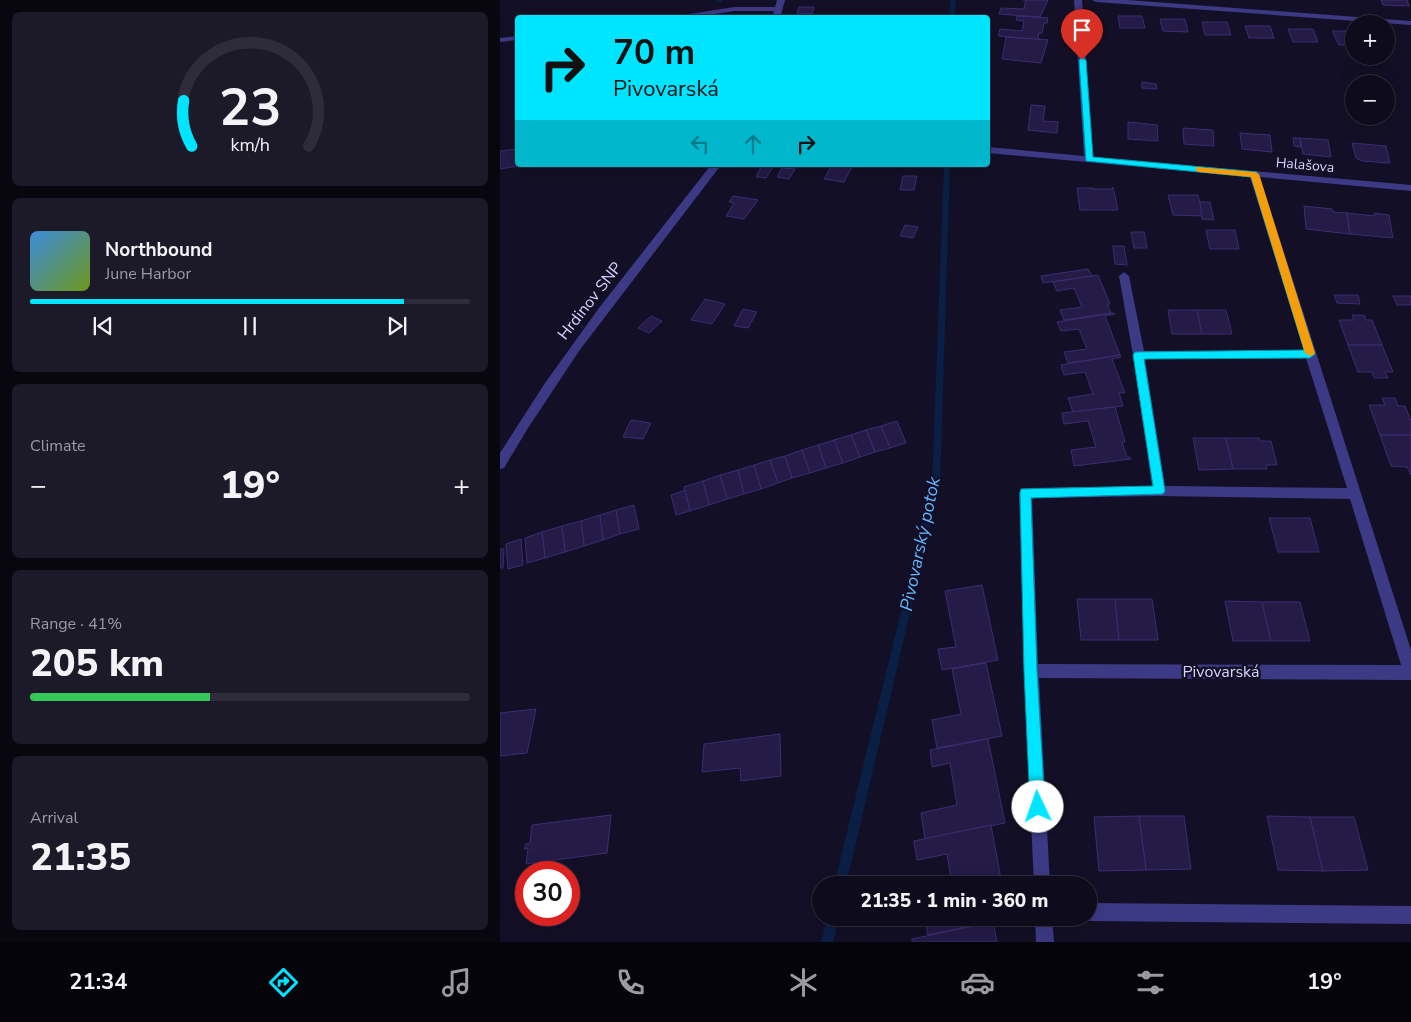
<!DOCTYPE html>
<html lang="en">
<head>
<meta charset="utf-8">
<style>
	:root { --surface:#0e0b1c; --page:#1c1929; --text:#f1f3f6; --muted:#9b9ba3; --line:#2e2b3b; --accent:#00e5ff }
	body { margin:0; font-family:"Nunito Sans",sans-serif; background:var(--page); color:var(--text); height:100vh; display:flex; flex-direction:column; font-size:19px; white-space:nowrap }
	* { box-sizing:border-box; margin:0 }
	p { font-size:16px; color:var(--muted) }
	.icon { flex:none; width:28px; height:28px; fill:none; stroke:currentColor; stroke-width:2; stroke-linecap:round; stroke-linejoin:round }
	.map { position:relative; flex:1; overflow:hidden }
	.panel { display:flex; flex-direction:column; gap:12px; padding:12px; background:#08060f; width:500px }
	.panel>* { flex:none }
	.top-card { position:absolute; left:15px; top:15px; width:475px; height:152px; border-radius:5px; box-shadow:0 5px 20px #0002,0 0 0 1px var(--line); background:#00e5ff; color:#111; overflow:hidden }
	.fabs { position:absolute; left:845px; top:15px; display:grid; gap:10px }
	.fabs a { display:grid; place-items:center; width:50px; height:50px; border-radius:50%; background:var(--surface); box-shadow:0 5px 20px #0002,0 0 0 1px var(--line); font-size:25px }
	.speed { position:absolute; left:15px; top:861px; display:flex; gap:10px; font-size:25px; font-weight:700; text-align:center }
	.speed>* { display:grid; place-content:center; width:65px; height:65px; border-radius:50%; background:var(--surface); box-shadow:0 5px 20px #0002,0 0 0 1px var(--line); line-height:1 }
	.speed .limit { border:8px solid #d22; background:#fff; color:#111 }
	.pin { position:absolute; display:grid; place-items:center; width:42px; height:42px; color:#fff; margin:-51px -21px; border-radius:50% 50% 50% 0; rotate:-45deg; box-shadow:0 0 5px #0007 }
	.pin .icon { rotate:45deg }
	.me { position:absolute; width:55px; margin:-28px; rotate:357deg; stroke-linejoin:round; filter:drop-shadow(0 0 4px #0008) }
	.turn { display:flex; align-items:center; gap:18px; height:105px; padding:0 15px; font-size:22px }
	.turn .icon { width:65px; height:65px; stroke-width:2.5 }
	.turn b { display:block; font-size:35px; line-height:42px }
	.lanes { display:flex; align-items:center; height:48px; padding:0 15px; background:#0003; justify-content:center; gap:25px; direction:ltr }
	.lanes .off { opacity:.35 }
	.big { font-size:38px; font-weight:800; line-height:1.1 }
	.panel .card { flex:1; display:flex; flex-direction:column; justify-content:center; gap:8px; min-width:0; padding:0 18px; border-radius:8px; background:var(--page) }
	.panel .dial { align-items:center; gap:0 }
	.dial svg { height:130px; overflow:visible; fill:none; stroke:var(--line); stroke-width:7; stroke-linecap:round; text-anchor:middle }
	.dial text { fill:var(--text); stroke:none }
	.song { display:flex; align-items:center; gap:15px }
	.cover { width:60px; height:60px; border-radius:8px; background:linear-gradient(135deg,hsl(210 70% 55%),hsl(80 70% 35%)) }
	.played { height:5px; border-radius:2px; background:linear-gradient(90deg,var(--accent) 85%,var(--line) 85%) }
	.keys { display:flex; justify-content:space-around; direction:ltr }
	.heat { display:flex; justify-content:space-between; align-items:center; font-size:28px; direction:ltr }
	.charge { height:8px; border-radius:4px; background:linear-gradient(90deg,#34c759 41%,var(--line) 0) }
	.trip { position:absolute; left:312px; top:876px; width:285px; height:50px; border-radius:25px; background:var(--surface); box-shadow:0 5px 20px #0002,0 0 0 1px var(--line); font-weight:800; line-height:50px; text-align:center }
	.tab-bar { display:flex; height:80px; justify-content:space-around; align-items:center; background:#06040b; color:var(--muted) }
	.tab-bar .icon { width:35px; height:35px }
	.tab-bar .current { color:var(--accent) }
	.tab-bar b { font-size:22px; color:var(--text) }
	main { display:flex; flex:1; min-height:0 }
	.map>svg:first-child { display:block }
</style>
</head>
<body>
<main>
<section class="panel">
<div class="card dial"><svg viewBox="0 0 100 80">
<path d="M14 69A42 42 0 1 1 86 69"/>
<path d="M14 69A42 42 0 0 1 9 41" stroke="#00e5ff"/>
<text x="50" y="56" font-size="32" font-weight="700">23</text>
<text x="50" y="72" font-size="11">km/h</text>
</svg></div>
<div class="card">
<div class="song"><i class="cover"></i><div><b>Northbound</b><p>June Harbor</p></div></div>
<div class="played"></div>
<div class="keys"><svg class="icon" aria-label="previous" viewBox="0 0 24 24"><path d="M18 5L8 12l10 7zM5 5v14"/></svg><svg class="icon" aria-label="pause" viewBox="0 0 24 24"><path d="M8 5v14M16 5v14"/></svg><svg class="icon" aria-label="next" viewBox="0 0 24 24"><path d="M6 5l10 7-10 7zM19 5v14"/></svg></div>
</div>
<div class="card"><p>Climate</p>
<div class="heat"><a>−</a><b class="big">19°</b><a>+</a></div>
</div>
<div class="card"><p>Range · 41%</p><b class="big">205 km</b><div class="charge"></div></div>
<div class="card"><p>Arrival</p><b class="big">21:35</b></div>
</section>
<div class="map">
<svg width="911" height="942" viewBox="0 0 911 942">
	<rect width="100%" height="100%" fill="#130f26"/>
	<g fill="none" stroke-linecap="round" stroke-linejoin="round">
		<g fill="#0a1f44" fill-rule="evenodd">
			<polygon points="215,0 222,0 223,1 220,3"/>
			<polygon points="450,0 456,0 455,18 449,18"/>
			<polygon points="444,165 450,165 440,485 346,885 334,885 432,485"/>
			<polygon points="327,918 339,918 333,942 321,942"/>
		</g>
	</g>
	<g fill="#241b47" stroke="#3b2d73">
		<polygon points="523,0 548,0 540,17 499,14 501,8 524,9 526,0"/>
		<polygon points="881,0 907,0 909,6 883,5"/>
		<polygon points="299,7 314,7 312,14 297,14"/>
		<polygon points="517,16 548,18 547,23 544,23 542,33 539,33 538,39 547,40 498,36 500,29 522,31 524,21 516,20"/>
		<polygon points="618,16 642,16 645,28 620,28"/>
		<polygon points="660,19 685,19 688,32 663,31"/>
		<polygon points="702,22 727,22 731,35 705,35"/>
		<polygon points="745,26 770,26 774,38 749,38"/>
		<polygon points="788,29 813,29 818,42 793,42"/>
		<polygon points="832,31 854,31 854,45 839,45"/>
		<polygon points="506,37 548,40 541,63 502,59"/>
		<polygon points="642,82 656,84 657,89 642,88"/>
		<polygon points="531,105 545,106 543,121 558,122 557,133 528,130"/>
		<polygon points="628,122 657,125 658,141 628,139"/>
		<polygon points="683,128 713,130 714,146 684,144"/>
		<polygon points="740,133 770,135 772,152 742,149"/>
		<polygon points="793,138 800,138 801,147 794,146"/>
		<polygon points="800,138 828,140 831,157 803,154"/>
		<polygon points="852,143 886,146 890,163 862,161 856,158"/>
		<polygon points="18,149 18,165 24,165 0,169 0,151"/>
		<polygon points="262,165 273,167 266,178 256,177"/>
		<polygon points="332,165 353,165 344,182 324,179"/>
		<polygon points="282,168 295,169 289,179 277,177"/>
		<polygon points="403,176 417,176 414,190 400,190"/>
		<polygon points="613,187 618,210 580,210 577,188 594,188 594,189 613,189"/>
		<polygon points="668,195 698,195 703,216 673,215"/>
		<polygon points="233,196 258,200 244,219 226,216 234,203 229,202"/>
		<polygon points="700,202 710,202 714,220 702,219"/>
		<polygon points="804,206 832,209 833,212 847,213 850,234 806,229"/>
		<polygon points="847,213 875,216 874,213 889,215 893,238 850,234"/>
		<polygon points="405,225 418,227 413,238 400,236"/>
		<polygon points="706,230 735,230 739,249 710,249"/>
		<polygon points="631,232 644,232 647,248 634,248"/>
		<polygon points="613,246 624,246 627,265 615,264"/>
		<polygon points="588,269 592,276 543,283 541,276"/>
		<polygon points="598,275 610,304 607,304 611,313 564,320 560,310 582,307 574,288 557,291 553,282"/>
		<polygon points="834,295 858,295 860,304 837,303"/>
		<polygon points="893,296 911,296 911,305 897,305"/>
		<polygon points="205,299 225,304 212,324 191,320"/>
		<polygon points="243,309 257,312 248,328 234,326"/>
		<polygon points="668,310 697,310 702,334 672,334"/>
		<polygon points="697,310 726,310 732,334 702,334"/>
		<polygon points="614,313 615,314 605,316 620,355 568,363 564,352 587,349 579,329 561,331 557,322"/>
		<polygon points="852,315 864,315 866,320 872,320 882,345 848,345 839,320 854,320"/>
		<polygon points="151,316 162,321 149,333 138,328"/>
		<polygon points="848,345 882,345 893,372 885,372 888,378 874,378 872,372 858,372"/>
		<polygon points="620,355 621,357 612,359 625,393 619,393 623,406 573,412 568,398 593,394 585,372 564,375 561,365"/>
		<polygon points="882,398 895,398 898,406 905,406 911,421 911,435 880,435 869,405 885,405"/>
		<polygon points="615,407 625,442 622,442 627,457 630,457 631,459 574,466 571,450 596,447 588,421 564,424 562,413"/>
		<polygon points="131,420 151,423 143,439 123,437"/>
		<polygon points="397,421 406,443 390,448 381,426"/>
		<polygon points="381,426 390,448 375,452 366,430"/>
		<polygon points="366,430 375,452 360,457 351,435"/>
		<polygon points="351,435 360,457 343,463 334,440"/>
		<polygon points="880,435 911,435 911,475 907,467 891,466"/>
		<polygon points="693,438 726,438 733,469 699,470"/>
		<polygon points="726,438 759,438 760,441 771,441 777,465 766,465 767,469 733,469"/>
		<polygon points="334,440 343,463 326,468 318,445"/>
		<polygon points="318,445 326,468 310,473 302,450"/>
		<polygon points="302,450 310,473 292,478 285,456"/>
		<polygon points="285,456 292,478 278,483 270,460"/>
		<polygon points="270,460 278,483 261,489 254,465"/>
		<polygon points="254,465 261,489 244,494 238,470"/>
		<polygon points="238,470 244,494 227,499 220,475"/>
		<polygon points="220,475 227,499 209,505 203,481"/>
		<polygon points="203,481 209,505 190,511 184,487"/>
		<polygon points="185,490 190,511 176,515 171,495"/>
		<polygon points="134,505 139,529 120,534 116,510"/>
		<polygon points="116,510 120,534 103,540 100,515"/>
		<polygon points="100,515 103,540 84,546 81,521"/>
		<polygon points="769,518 810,518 819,552 778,552"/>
		<polygon points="81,521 84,546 65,552 62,526"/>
		<polygon points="62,526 65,552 45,558 42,532"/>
		<polygon points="42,532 45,558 27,563 25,538"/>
		<polygon points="21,539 23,565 8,569 6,544"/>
		<polygon points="0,549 4,549 3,568 0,568"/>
		<polygon points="482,585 498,660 442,670 438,649 456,647 445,591"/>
		<polygon points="577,599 615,599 619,640 581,640"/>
		<polygon points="615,599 652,599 658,640 619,640"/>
		<polygon points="725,601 762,602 771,641 733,641"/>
		<polygon points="762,602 800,602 810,641 771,641"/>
		<polygon points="486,663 502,736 437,748 432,720 461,714 452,669"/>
		<polygon points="36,709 27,753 0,756 0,713"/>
		<polygon points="280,734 281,776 241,781 240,768 202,772 204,744"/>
		<polygon points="488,739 505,823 425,839 421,813 457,805 450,763 432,767 430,750"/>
		<polygon points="111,815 107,853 26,864 28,848 24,849 26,844 30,843 32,825"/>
		<polygon points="639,816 684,816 691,869 646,870"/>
		<polygon points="639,816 646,870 599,871 594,817"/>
		<polygon points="767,816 810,817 823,871 778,870"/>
		<polygon points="810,817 854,817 868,870 823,871"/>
		<polygon points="491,825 502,885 452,885 447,854 417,860 414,841"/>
		<polygon points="425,918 508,918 428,935"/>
		<polygon points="493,922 497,942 412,942 412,939"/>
	</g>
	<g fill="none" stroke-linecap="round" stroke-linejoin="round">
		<g fill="#3d3a85" fill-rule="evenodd">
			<polygon points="234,7 279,7 283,9 279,11 234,11 189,18 164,18"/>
			<polygon points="18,36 18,40 0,42 0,38"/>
		</g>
		<g fill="#3d3a85" fill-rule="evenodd">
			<polygon points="277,0 285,0 280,18 272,18"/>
			<path d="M574,0H582L593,157L911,185V191L760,177L911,650V680L539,678L550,885H534L524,671L519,493L521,489L525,488L652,486L633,355L619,276L624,272L629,276L644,351L804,350L750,177L488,153V147L584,156ZM806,358L847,488L665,486L645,359ZM659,496L850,499L901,665L538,664L532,498Z"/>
			<polygon points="592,0 627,0 911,21 911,25 596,2"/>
			<polygon points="211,165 221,165 79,351 28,428 4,468 0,469 0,453 45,383 99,308"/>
			<polygon points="589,903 911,906 911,924 589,921 583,918 589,918"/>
			<polygon points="535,918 552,918 554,942 536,942"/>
		</g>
	</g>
	<polygon fill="#00e5ff" stroke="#0095a6" points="582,57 586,60 593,157 757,172 815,354 810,358 644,359 665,491 663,494 531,498 537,671 545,807 543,812 538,815 533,812 530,807 524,671 520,493 521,489 653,486 633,355 635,352 804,350 751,177 586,161 579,60"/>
	<polygon fill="#f59e0b" points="696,167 754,172 759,174 815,353 813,355 810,356 805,353 751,177 699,172 696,171"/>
	<g text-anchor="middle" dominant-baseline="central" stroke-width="5" stroke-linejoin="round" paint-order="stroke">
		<g font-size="14" fill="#d9d4ff" stroke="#130f26">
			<text transform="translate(805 165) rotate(5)">Halašova</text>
		</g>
		<g font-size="16" fill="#d9d4ff" stroke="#130f26">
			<text transform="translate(90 301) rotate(-52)">Hrdinov SNP</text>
			<text x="721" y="672">Pivovarská</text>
		</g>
		<g font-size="18" font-style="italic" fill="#62b6ff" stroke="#130f26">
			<text transform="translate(420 544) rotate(-78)">Pivovarský potok</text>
		</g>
	</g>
</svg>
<div class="fabs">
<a>+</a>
<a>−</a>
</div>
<div class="speed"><div class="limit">30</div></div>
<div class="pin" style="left:582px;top:60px;background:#d93025"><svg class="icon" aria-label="arrive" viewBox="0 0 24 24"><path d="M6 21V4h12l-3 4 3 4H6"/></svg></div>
<svg class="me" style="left:538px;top:807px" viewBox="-20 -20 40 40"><circle r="19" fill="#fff"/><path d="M0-13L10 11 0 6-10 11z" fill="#00e5ff"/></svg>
<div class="trip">21:35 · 1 min · 360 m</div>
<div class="top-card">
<div class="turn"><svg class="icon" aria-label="right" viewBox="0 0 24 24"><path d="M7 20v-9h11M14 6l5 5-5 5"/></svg><div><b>70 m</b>Pivovarská</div></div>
<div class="lanes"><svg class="icon off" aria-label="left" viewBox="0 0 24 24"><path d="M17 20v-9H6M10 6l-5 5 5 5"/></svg><svg class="icon off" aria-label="ahead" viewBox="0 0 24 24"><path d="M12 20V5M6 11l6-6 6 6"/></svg><svg class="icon" aria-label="right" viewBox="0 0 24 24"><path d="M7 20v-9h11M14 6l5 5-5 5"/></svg></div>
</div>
</div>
</main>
<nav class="tab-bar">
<b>21:34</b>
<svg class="icon current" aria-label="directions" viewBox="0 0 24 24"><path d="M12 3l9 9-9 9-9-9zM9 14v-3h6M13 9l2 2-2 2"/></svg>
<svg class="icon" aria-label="music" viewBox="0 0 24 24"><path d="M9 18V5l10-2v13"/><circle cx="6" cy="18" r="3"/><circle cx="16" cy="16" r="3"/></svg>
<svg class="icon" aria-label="phone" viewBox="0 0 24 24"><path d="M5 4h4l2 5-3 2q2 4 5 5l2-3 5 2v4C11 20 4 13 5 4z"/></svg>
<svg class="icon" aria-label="climate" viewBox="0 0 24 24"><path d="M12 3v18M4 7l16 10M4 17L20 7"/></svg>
<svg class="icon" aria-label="car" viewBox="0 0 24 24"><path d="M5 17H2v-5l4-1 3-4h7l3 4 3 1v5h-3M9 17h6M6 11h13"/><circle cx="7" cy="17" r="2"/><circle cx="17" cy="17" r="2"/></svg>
<svg class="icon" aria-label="filters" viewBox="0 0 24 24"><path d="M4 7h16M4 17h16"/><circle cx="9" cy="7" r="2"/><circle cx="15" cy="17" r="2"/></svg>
<b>19°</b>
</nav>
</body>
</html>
